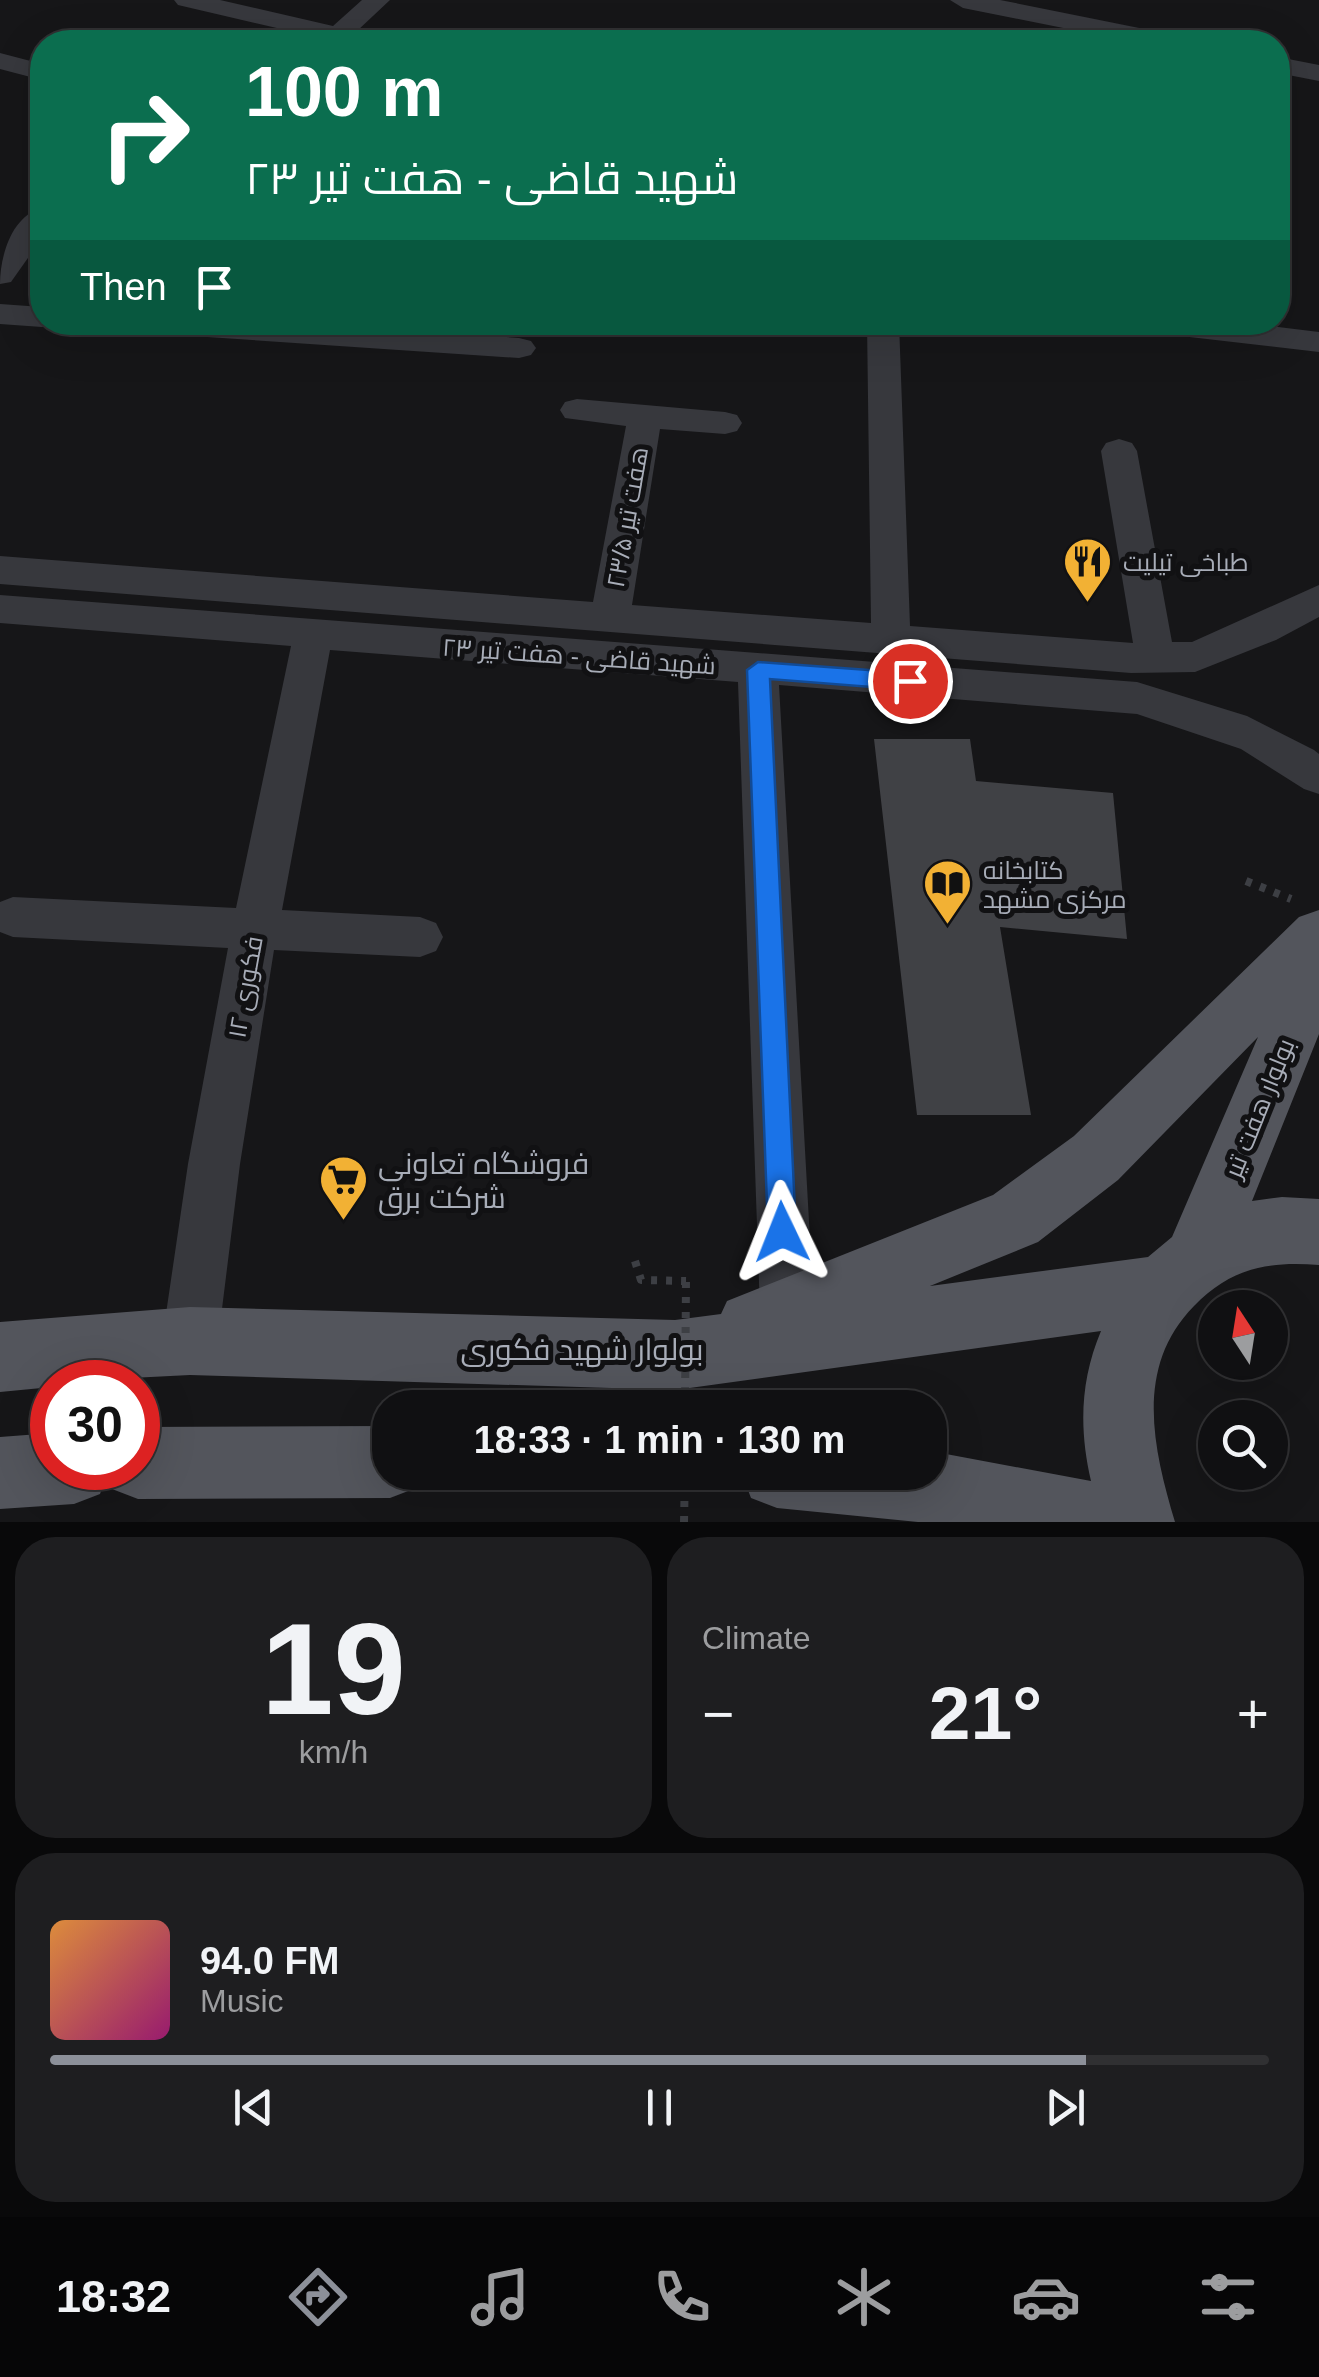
<!DOCTYPE html>
<html lang="en">
<head>
<meta charset="utf-8">
<style>
	:root { --surface:#101012; --page:#1e1e20; --text:#f1f3f6; --muted:#9c9d9f; --line:#303032; --accent:#8c9099 }
	body { margin:0; font-family:Arial,Cairo,sans-serif; background:var(--page); color:var(--text); height:100vh; display:flex; flex-direction:column; font-size:38px; white-space:nowrap }
	* { box-sizing:border-box; margin:0 }
	p { font-size:32px; color:var(--muted) }
	.icon { flex:none; width:55px; height:55px; fill:none; stroke:currentColor; stroke-width:2; stroke-linecap:round; stroke-linejoin:round }
	.map { position:relative; height:1522px; overflow:hidden }
	.side { display:flex; flex-direction:column; gap:15px; padding:15px; background:#09090a; flex:1 }
	.side>* { flex:none }
	.banner { position:absolute; left:30px; top:30px; width:1260px; height:305px; border-radius:40px; box-shadow:0 10px 40px #0002,0 0 0 2px var(--line); background:#0b6e4f; color:#fff; overflow:hidden }
	.needle { width:65px; rotate:348deg }
	.buttons { position:absolute; left:1198px; top:1290px; display:grid; gap:20px }
	.buttons a { display:grid; place-items:center; width:90px; height:90px; border-radius:50%; background:var(--surface); box-shadow:0 10px 40px #0002,0 0 0 2px var(--line); font-size:50px }
	.speed { position:absolute; left:30px; top:1360px; display:flex; gap:20px; font-size:50px; font-weight:700; text-align:center }
	.speed>* { display:grid; place-content:center; width:130px; height:130px; border-radius:50%; background:var(--surface); box-shadow:0 10px 40px #0002,0 0 0 2px var(--line); line-height:1 }
	.speed .limit { border:15px solid #d22; background:#fff; color:#111 }
	.pin { position:absolute; display:grid; place-items:center; width:85px; height:85px; color:#fff; margin:-42px; border:5px solid #fff; border-radius:50%; box-shadow:0 2px 10px #0007 }
	.me { position:absolute; width:110px; margin:-55px; rotate:358deg; stroke-linejoin:round; filter:drop-shadow(0 0 8px #0008) }
	.turn { display:flex; align-items:center; gap:35px; height:210px; padding:0 50px; font-size:45px }
	.turn .icon { width:130px; height:130px; stroke-width:2.5 }
	.turn b { display:block; font-size:70px; line-height:85px }
	.then { display:flex; align-items:center; height:95px; padding:0 50px; background:#0003; gap:20px; font-size:38px }
	.big { font-size:75px; font-weight:700; line-height:1.1 }
	.side .widget { flex:1; display:flex; flex-direction:column; justify-content:center; gap:15px; min-width:0; padding:0 35px; border-radius:40px; background:var(--page) }
	.side .dial { align-items:center; gap:0 }
	.dial b { font-size:130px; line-height:1 }
	.song { display:flex; align-items:center; gap:30px }
	.cover { width:120px; height:120px; border-radius:15px; background:linear-gradient(135deg,hsl(30 70% 55%),hsl(320 70% 35%)) }
	.played { height:10px; border-radius:5px; background:linear-gradient(90deg,var(--accent) 85%,var(--line) 85%) }
	.keys { display:flex; justify-content:space-around; direction:ltr }
	.heat { display:flex; justify-content:space-between; align-items:center; font-size:55px; direction:ltr }
	.side .tiles { flex:1; display:grid; gap:15px; grid-template-columns:1fr 1fr }
	.widget:last-child { grid-column:span 2 }
	.trip { position:absolute; left:372px; top:1390px; width:575px; height:100px; border-radius:40px; background:var(--surface); box-shadow:0 10px 40px #0002,0 0 0 2px var(--line); font-weight:700; line-height:100px; text-align:center }
	.dock { display:flex; height:160px; justify-content:space-around; align-items:center; background:#060607; color:var(--muted) }
	.dock .icon { width:70px; height:70px }
	.dock .active { color:var(--accent) }
	.dock b { font-size:45px; color:var(--text) }
	.map>svg:first-child { display:block }
</style>
</head>
<body>
<div class="map">
<svg width="1319" height="1522" viewBox="0 0 1319 1522">
	<rect width="100%" height="100%" fill="#161618"/>
	<polygon fill="#404145" points="874,739 970,739 976,781 1113,793 1127,939 1000,927 1031,1115 917,1115"/>
	<g fill="none" stroke-linecap="round" stroke-linejoin="round">
		<g stroke="#3d3f44" stroke-width="8" stroke-dasharray="6 9" stroke-linecap="butt">
			<polyline points="1246,881 1291,899"/>
			<polyline points="635,1261 641,1280 686,1281"/>
			<polyline points="684,1522 685,1472"/>
		</g>
		<g fill="#37383d" fill-rule="evenodd">
			<polygon points="174,0 220,0 333,26 362,0 390,0 357,31 380,36 384,42 317,42 320,38 178,5"/>
			<polygon points="950,0 1000,0 1169,34 1182,42 1133,42 963,8"/>
			<polygon points="0,53 42,64 42,80 0,69"/>
			<polygon points="1278,57 1319,65 1319,81 1278,73"/>
			<path d="M42,208V238L11,282L0,284C0,257 11,216 42,208Z"/>
			<polygon points="0,304 42,307 42,322 54,322 42,327 0,324"/>
			<polygon points="116,322 290,322 519,338 531,341 536,348 531,355 519,358 132,332 120,329"/>
			<polygon points="867,322 899,322 910,626 1133,643 1101,451 1106,443 1119,439 1132,443 1137,451 1172,642 1192,642 1319,585 1319,617 1276,640 1195,672 1131,673 0,584 0,556 593,602 626,426 565,418 560,410 565,402 577,399 725,412 737,415 742,423 737,431 725,434 660,429 632,605 871,623"/>
			<polygon points="1130,322 1238,322 1319,332 1319,352 1146,332 1134,329"/>
			<polygon points="0,595 1137,682 1247,716 1314,750 1319,754 1319,794 1304,789 1241,749 1137,714 779,685 814,1311 806,1330 787,1338 768,1330 760,1311 738,682 330,650 282,910 420,917 436,923 443,937 436,951 420,957 274,950 240,1164 218,1341 210,1361 190,1369 170,1361 162,1341 188,1164 228,948 13,937 0,932 0,902 13,897 236,908 291,646 0,623"/>
		</g>
		<g fill="#53555c" fill-rule="evenodd">
			<path d="M1319,910V1034L1252,1201L1282,1197L1319,1199V1265C1268,1261 1231,1268 1194,1306C1134,1367 1153,1448 1175,1522H918L777,1508L751,1498L741,1472H930V1451L1091,1481C1079,1429 1080,1381 1101,1331L675,1390L190,1375L52,1382V1387L0,1392V1322L190,1307L675,1320L721,1314L727,1301L993,1195L1074,1136L1299,917ZM1258,1037L1172,1237L1148,1257L930,1286L1038,1242L1118,1180Z"/>
			<polygon points="390,1426 390,1472 422,1472 416,1488 390,1498 138,1499 112,1489 107,1475 100,1494 74,1504 0,1509 0,1437 52,1433 52,1468 138,1468 138,1427"/>
		</g>
		<polyline stroke="#3d3f44" stroke-width="8" stroke-dasharray="6 9" stroke-linecap="butt" points="685,1408 686,1281"/>
	</g>
	<polygon fill="#1a73e8" stroke="#114b97" stroke-width="2.5" points="758,662 910,673 920,681 910,690 770,679 796,1232 792,1243 782,1247 772,1243 768,1232 747,670"/>
	<defs>
		<symbol id="restaurant-pin" viewBox="-11 -11 22 30"><path d="M0 17L-7.5 6A9.5 9.5 0 1 1 7.5 6Z" fill="#f2b134" stroke="#111113"/><path d="M-5-6h1v4h1v-4h1v4h1v-4h1v5L-1.5 .5V6h-2V.5L-5-1ZM5-6V6H3V1.5H1.5Q1.5-4 5-6Z" fill="#111"/></symbol>
		<symbol id="library-pin" viewBox="-11 -11 22 30"><path d="M0 17L-7.5 6A9.5 9.5 0 1 1 7.5 6Z" fill="#f2b134" stroke="#111113"/><path d="M-6-4Q-3-5.5-.7-3.5V5Q-3 3-6 4ZM6-4Q3-5.5 .7-3.5V5Q3 3 6 4Z" fill="#111"/></symbol>
		<symbol id="supermarket-pin" viewBox="-11 -11 22 30"><path d="M0 17L-7.5 6A9.5 9.5 0 1 1 7.5 6Z" fill="#f2b134" stroke="#111113"/><path d="M-6-5.5h2.5l.6 2H6L4.5 2H-2.5L-4.4-4H-6ZM-1.5 3.2a1.3 1.3 0 1 0 .1 0ZM3 3.2a1.3 1.3 0 1 0 .1 0Z" fill="#111"/></symbol>
	</defs>
	<g fill-rule="evenodd">
		<use href="#restaurant-pin" x="1060" y="534" width="55" height="75"/>
		<use href="#library-pin" x="920" y="856" width="55" height="75"/>
		<use href="#supermarket-pin" x="316" y="1152" width="55" height="75"/>
	</g>
	<g text-anchor="middle" dominant-baseline="central" stroke-width="10" stroke-linejoin="round" paint-order="stroke">
		<g font-size="25" fill="#a8adb8" stroke="#111113">
			<text transform="translate(627 517) rotate(-80)">هفت تیر ۲۳/۵</text>
			<text transform="translate(579 656) rotate(4)">شهید قاضی - هفت تیر ۲۳</text>
			<text transform="translate(245 987) rotate(-80)">فکوری ۱۲</text>
			<text transform="translate(1259 1108) rotate(-68)">بولوار هفت تیر</text>
		</g>
		<g font-size="25" fill="#a8adb8" stroke="#111113" text-anchor="start">
			<text x="1123" y="562">طباخی تیلیت</text>
			<text x="983" y="870">کتابخانه<tspan x="983" dy="29">مرکزی مشهد</tspan></text>
		</g>
		<g font-size="30" fill="#a8adb8" stroke="#111113" text-anchor="start">
			<text x="378" y="1163">فروشگاه تعاونی<tspan x="378" dy="34">شرکت برق</tspan></text>
		</g>
		<g font-size="30" fill="#a8adb8" stroke="#111113">
			<text x="582" y="1349">بولوار شهید فکوری</text>
		</g>
	</g>
</svg>
<div class="buttons">
<a><svg class="needle" viewBox="-14 -14 28 28"><path d="M0-13l5 13h-10z" fill="#e53935"/><path d="M0 13l5-13h-10z" fill="#9c9d9f"/></svg></a>
<a><svg class="icon" aria-label="search" viewBox="0 0 24 24"><circle cx="10" cy="10" r="6"/><path d="M15 15l6 6"/></svg></a>
</div>
<div class="speed"><div class="limit">30</div></div>
<div class="pin" style="left:910px;top:681px;background:#d93025"><svg class="icon" aria-label="arrive" viewBox="0 0 24 24"><path d="M6 21V4h12l-3 4 3 4H6"/></svg></div>
<svg class="me" style="left:782px;top:1232px" viewBox="-20 -20 40 40"><path d="M0-17L14 15 0 8-14 15z" fill="#1a73e8" stroke="#fff" stroke-width="4"/></svg>
<div class="trip">18:33 · 1 min · 130 m</div>
<div class="banner">
<div class="turn"><svg class="icon" aria-label="right" viewBox="0 0 24 24"><path d="M7 20v-9h11M14 6l5 5-5 5"/></svg><div><b>100 m</b>شهید قاضی - هفت تیر ۲۳</div></div>
<div class="then">Then<svg class="icon" aria-label="arrive" viewBox="0 0 24 24"><path d="M6 21V4h12l-3 4 3 4H6"/></svg></div>
</div>
</div>
<section class="side">
<div class="tiles">
<div class="widget dial"><b>19</b><p>km/h</p></div>
<div class="widget"><p>Climate</p>
<div class="heat"><a>−</a><b class="big">21°</b><a>+</a></div>
</div>
<div class="widget">
<div class="song"><i class="cover"></i><div><b>94.0 FM</b><p>Music</p></div></div>
<div class="played"></div>
<div class="keys"><svg class="icon" aria-label="previous" viewBox="0 0 24 24"><path d="M18 5L8 12l10 7zM5 5v14"/></svg><svg class="icon" aria-label="pause" viewBox="0 0 24 24"><path d="M8 5v14M16 5v14"/></svg><svg class="icon" aria-label="next" viewBox="0 0 24 24"><path d="M6 5l10 7-10 7zM19 5v14"/></svg></div>
</div>
</div>
</section>
<nav class="dock">
<b>18:32</b>
<svg class="icon active" aria-label="directions" viewBox="0 0 24 24"><path d="M12 3l9 9-9 9-9-9zM9 14v-3h6M13 9l2 2-2 2"/></svg>
<svg class="icon" aria-label="music" viewBox="0 0 24 24"><path d="M9 18V5l10-2v13"/><circle cx="6" cy="18" r="3"/><circle cx="16" cy="16" r="3"/></svg>
<svg class="icon" aria-label="phone" viewBox="0 0 24 24"><path d="M5 4h4l2 5-3 2q2 4 5 5l2-3 5 2v4C11 20 4 13 5 4z"/></svg>
<svg class="icon" aria-label="climate" viewBox="0 0 24 24"><path d="M12 3v18M4 7l16 10M4 17L20 7"/></svg>
<svg class="icon" aria-label="car" viewBox="0 0 24 24"><path d="M5 17H2v-5l4-1 3-4h7l3 4 3 1v5h-3M9 17h6M6 11h13"/><circle cx="7" cy="17" r="2"/><circle cx="17" cy="17" r="2"/></svg>
<svg class="icon" aria-label="filters" viewBox="0 0 24 24"><path d="M4 7h16M4 17h16"/><circle cx="9" cy="7" r="2"/><circle cx="15" cy="17" r="2"/></svg>
</nav>
</body>
</html>
